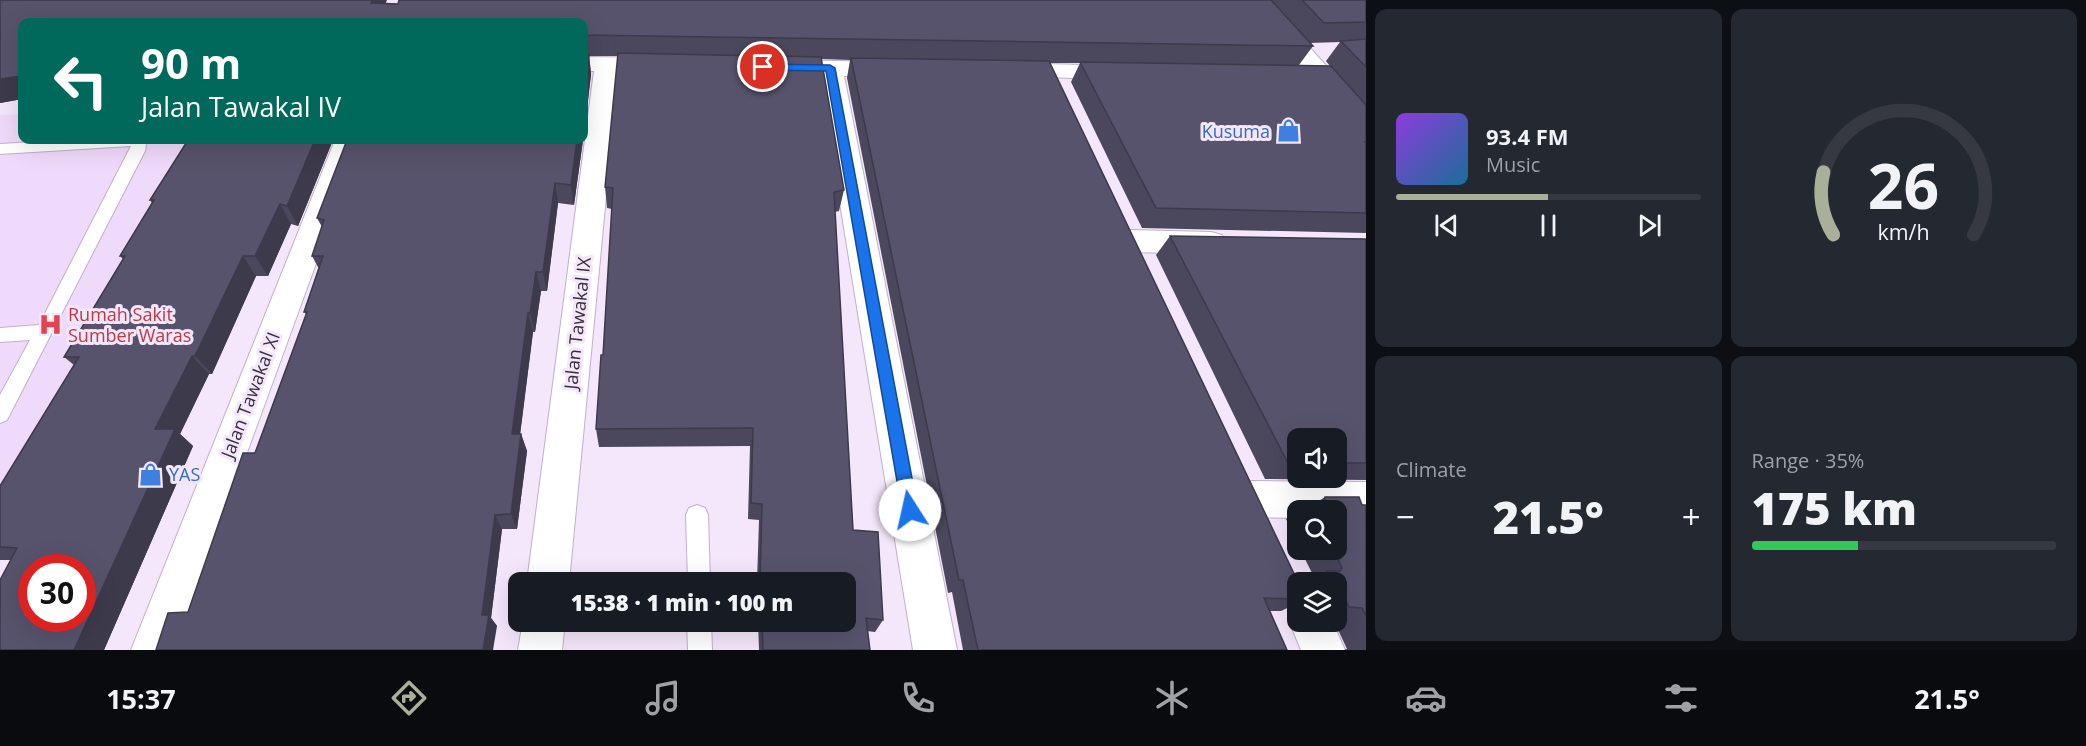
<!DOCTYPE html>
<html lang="en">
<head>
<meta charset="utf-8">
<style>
	:root { --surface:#171b24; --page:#242831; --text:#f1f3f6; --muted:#9ea1a6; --line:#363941; --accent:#aaaf9a }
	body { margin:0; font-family:"Open Sans",sans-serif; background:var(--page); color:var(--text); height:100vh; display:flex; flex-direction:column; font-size:22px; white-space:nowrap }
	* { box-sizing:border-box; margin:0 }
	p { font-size:20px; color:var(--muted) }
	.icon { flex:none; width:33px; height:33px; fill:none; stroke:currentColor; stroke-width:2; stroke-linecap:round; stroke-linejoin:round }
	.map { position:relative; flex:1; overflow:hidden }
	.details { display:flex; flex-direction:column; gap:9px; padding:9px; background:#0d0f14; width:720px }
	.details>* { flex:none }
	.top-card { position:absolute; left:18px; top:18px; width:570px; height:126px; border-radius:12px; box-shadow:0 6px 24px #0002; background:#00695c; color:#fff; overflow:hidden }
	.controls { position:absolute; left:1287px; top:428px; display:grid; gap:12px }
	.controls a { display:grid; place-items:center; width:60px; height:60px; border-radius:12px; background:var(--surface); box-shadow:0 6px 24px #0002; font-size:30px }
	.speed { position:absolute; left:18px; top:554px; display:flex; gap:12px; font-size:30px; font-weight:700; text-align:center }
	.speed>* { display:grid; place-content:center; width:78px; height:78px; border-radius:50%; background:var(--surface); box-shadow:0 6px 24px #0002; line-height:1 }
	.speed .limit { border:9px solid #d22; background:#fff; color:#111 }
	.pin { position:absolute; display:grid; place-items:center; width:51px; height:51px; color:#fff; margin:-26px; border:3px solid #fff; border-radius:50%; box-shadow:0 2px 6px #0007 }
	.me { position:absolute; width:66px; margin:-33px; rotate:350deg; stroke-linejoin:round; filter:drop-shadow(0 0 4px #0008) }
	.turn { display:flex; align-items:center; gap:21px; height:126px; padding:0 24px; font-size:27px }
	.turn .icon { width:78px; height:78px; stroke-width:2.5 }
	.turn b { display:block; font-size:42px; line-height:51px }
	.big { font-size:45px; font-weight:800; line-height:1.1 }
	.details .tile { flex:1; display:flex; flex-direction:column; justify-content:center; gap:9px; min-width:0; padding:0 21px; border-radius:12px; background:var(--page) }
	.details .dial { align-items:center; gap:0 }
	.dial svg { height:156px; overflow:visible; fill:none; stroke:var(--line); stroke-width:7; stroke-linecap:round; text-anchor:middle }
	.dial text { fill:var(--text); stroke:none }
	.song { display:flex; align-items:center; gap:18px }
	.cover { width:72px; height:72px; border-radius:9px; background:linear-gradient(135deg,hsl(270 70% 55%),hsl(200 70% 35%)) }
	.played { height:6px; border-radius:3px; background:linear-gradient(90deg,var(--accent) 50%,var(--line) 50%) }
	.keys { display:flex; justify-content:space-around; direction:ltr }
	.heat { display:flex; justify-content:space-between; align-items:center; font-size:33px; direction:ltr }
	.charge { height:9px; border-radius:4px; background:linear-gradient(90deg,#34c759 35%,var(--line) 0) }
	.details .tiles { flex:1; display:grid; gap:9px; grid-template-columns:repeat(2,1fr) }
	.trip { position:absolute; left:508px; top:572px; width:348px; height:60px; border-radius:12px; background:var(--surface); box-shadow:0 6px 24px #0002; font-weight:800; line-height:60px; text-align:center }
	.dock { display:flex; height:96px; justify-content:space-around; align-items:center; background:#090b0e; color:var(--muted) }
	.dock .icon { width:42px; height:42px }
	.dock .current { color:var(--accent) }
	.dock b { font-size:27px; color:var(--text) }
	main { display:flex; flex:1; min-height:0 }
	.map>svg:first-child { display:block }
</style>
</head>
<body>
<main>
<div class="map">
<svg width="1366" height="650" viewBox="0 0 1366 650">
	<rect width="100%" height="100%" fill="#f4e6fb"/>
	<polygon fill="#f0dafb" points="22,114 22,140 203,140 0,546 0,115"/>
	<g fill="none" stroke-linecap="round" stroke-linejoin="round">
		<defs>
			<g id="lane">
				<polygon points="68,140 142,140 146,144 145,151 7,420 0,423 0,395 30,340 0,342 0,328 39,325 131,146 0,154 0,144"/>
				<polygon points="697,505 705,508 708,515 710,582 688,582 686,515 689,508"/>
				<polygon points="687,621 711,621 712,650 688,650"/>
			</g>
			<g id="street">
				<polygon points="1244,0 1267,0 1366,110 1366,134 1357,132"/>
				<polygon points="584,57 663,58 672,60 675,65 672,70 618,72 569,582 527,582 594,71 584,71"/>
				<polygon points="777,60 894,62 903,64 906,69 903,74 844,76 957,650 913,650 819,75 768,72 765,67 768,62"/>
				<polygon points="1008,63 1122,66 1131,68 1134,73 1131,78 1122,80 999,75 996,70 999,65"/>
				<polygon points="335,140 361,140 175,650 131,650"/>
				<polygon points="1130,230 1211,232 1222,235 1226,243 1222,251 1211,254 1130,252 1119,249 1115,241 1119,233"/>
				<polygon points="1252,481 1366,482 1366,518 1336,518 1336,510 1298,510 1298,518 1252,517 1238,512 1233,499 1238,486"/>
				<polygon points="1298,605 1298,621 1332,621 1345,650 1301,650 1289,621"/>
				<polygon points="523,621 565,621 562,650 518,650"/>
			</g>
		</defs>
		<use href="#lane" stroke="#c0b0c9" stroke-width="2"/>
		<use href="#street" stroke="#c0b0c9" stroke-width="2"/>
		<use href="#lane" fill="#fff" fill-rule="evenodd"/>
		<use href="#street" fill="#fff" fill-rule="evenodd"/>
	</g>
	<g fill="#4b475d" fill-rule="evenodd">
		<path d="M0,0L398,4L399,0H1366V233L1142,228L1071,82L1080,63H1050L1298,582V603L1281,611H1269L1287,650H963L952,592L948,593L847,78L850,60L821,59L844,190L839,211L835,212L853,530L883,620L875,632L867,631L870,650H759L758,621H756H846V582H757L759,520L748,519L750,446L599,447L596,429L603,355L612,209L607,208L605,187L618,56H589L591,74L584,135V22H22V99L0,103ZM1340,42L1326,61L1330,66L1299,65L1313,46L1310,43Z"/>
		<polygon points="333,140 298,226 291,224 268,276 256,276 212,374 209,374 180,434 193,446 104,650 0,650 11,560 0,560 0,486 74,365 64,357 123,259 120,256 152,203 150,200"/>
		<polygon points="583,140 574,205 558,203 547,291 541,291 535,332 533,332 520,434 521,434 527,451 517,529 502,529 491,618 497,626 188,612 255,453 306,314 304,312 319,269 312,256 322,227 317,218"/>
		<path d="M1170,236L1366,239V480L1265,479L1156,255ZM1298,438H1336V477H1298Z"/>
		<polygon points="1325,497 1362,505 1366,505 1366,650 1344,650 1347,649 1334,621 1336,621 1336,582 1305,582 1314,577 1300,549 1336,549 1336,510 1301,510 1310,504 1313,505"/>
		<polygon points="1298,512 1298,543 1286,519"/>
	</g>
	<g fill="#3d3a4c">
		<polygon points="372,0 387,0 378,22 371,3"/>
		<polygon points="589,54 591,74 584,135 584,95"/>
		<polygon points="22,76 22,99 0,103 0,79"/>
		<polygon points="315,140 333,140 298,226 287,206"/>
		<polygon points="577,140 583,140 574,205 571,185"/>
		<polygon points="555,183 558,203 547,291 543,272"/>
		<polygon points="280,204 291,224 268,276 255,256"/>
		<polygon points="243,256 256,276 212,374 195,356"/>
		<polygon points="536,272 541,291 535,332 530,313"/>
		<polygon points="528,313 533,332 518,451 512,434"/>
		<polygon points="192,356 209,374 180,434 193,446 104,650 74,650 155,429"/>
		<polygon points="521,434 527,451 517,529 511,514"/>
		<polygon points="495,515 502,529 491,618 497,626 493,650 483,650 482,615"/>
	</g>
	<g fill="#57536c" stroke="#3d3a4c" stroke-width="1.5" fill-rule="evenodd">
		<polygon points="0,0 372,0 371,3 398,4 399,0 1271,0 1313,46 584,35 584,22 22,22 22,76 0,79"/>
		<polygon points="1302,0 1366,0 1366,22 1324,23"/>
		<polygon points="1366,39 1366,67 1341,41"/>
		<polygon points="584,53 589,54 584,95"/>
		<polygon points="618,53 821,57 844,190 834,192 853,530 878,532 883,620 866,618 870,650 763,650 762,621 846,621 846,582 760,582 762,504 751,503 753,428 596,429 601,355 603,355 613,188 605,187"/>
		<polygon points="851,58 1049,61 1298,582 1298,599 1264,598 1287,650 978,650 963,580 959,580"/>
		<polygon points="1080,62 1331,66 1366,105 1366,142 1365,142 1366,143 1366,213 1156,208"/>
		<path d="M188,140H315L287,206L280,204L255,256H243L195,356H192L155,429H175L74,650H0V580L17,548L0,547V486L79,357H64L125,256H120L154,200H150ZM32,567H82V618H32Z"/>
		<polygon points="347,140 577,140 571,185 555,183 543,272 536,272 530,313 528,313 512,434 521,434 511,514 495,515 482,615 489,615 483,650 156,650 168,613 188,612 243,453 255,453 307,312 304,312 323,256 312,256 324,220 317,218"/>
		<polygon points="1170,236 1366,239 1366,463 1336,463 1336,438 1298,438 1298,463 1288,463"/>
		<polygon points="1325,497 1359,497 1362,505 1366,505 1366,616 1362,608 1349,607 1345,599 1336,599 1336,582 1326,582 1326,571 1340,571 1342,568 1333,549 1336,549 1336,510 1312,510 1310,504 1324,505"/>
	</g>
	<polygon fill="#1a73e8" stroke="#114b97" stroke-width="1.5" points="760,64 830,65 835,68 918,510 916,516 910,518 904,516 902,510 826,71 763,70 760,69"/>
	<defs>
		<symbol id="shop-bare" viewBox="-9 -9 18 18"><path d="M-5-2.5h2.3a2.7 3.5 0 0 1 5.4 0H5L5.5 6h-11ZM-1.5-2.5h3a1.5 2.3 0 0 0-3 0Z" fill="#3f7fe0" stroke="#f4e6fb" stroke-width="2.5" paint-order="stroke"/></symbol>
		<symbol id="hospital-bare" viewBox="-9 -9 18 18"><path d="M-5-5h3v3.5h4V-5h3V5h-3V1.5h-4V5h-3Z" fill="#e0444e" stroke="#f4e6fb" stroke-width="2.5" paint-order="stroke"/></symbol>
	</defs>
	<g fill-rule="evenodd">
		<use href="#shop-bare" x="1272" y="114" width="33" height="33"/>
		<use href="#hospital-bare" x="34" y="308" width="33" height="33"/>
		<use href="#shop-bare" x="134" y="458" width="33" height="33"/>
	</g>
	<g text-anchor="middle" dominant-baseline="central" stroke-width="6" stroke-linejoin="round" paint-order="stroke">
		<g font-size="18" fill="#366cbe" stroke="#f4e6fb" text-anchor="end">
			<text x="1270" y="131">Kusuma</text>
			<text x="169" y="474" text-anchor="start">YAS</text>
		</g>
		<g font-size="18" fill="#be3a42" stroke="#f4e6fb" text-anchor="start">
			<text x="68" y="314">Rumah Sakit<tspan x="68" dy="21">Sumber Waras</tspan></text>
		</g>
		<g font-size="18" fill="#362f3a" stroke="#f4e6fb">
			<text transform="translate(577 323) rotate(-84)">Jalan Tawakal IX</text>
			<text transform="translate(250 395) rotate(-69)">Jalan Tawakal XI</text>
		</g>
	</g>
</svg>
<div class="controls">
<a><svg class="icon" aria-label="sound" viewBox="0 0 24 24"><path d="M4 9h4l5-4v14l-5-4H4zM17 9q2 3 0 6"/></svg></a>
<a><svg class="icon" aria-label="search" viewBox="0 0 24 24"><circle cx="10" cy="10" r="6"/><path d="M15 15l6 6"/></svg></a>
<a><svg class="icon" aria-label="layers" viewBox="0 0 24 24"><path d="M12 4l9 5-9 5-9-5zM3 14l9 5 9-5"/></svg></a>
</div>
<div class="speed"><div class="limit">30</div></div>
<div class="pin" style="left:763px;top:67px;background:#d93025"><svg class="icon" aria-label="arrive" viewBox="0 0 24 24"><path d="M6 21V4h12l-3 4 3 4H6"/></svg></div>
<svg class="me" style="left:910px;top:510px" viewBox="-20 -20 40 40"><circle r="19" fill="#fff"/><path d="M0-13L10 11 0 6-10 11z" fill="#1a73e8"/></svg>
<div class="trip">15:38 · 1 min · 100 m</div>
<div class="top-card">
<div class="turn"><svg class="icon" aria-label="left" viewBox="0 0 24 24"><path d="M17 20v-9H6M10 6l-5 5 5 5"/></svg><div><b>90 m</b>Jalan Tawakal IV</div></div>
</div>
</div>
<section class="details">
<div class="tiles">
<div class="tile">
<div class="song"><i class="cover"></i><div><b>93.4 FM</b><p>Music</p></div></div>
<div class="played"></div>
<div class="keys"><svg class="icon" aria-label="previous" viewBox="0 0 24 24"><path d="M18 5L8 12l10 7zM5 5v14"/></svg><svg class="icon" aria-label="pause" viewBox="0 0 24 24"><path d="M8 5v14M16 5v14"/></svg><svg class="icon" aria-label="next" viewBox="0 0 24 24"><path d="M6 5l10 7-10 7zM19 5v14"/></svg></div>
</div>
<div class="tile dial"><svg viewBox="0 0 100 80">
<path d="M14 69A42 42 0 1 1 86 69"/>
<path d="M14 69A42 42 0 0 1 9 37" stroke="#aaaf9a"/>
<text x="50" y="56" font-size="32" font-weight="700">26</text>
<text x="50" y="72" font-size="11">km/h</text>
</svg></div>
<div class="tile"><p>Climate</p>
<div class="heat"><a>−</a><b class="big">21.5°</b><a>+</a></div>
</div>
<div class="tile"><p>Range · 35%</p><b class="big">175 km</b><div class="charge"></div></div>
</div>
</section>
</main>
<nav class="dock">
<b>15:37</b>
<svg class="icon current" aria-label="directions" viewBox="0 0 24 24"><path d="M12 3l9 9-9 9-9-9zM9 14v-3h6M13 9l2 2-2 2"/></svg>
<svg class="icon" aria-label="music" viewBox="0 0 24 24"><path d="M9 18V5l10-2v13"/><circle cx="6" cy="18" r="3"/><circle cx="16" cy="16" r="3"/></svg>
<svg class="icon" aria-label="phone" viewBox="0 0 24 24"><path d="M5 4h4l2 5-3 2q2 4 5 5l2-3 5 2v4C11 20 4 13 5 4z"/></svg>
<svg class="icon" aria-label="climate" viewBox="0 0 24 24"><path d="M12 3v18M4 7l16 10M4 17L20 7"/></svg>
<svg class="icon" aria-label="car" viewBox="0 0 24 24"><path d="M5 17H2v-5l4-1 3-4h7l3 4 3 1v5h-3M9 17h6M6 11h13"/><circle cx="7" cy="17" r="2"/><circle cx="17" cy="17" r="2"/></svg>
<svg class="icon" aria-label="filters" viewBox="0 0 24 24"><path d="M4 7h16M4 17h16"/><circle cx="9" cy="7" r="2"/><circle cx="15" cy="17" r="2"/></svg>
<b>21.5°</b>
</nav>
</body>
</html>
